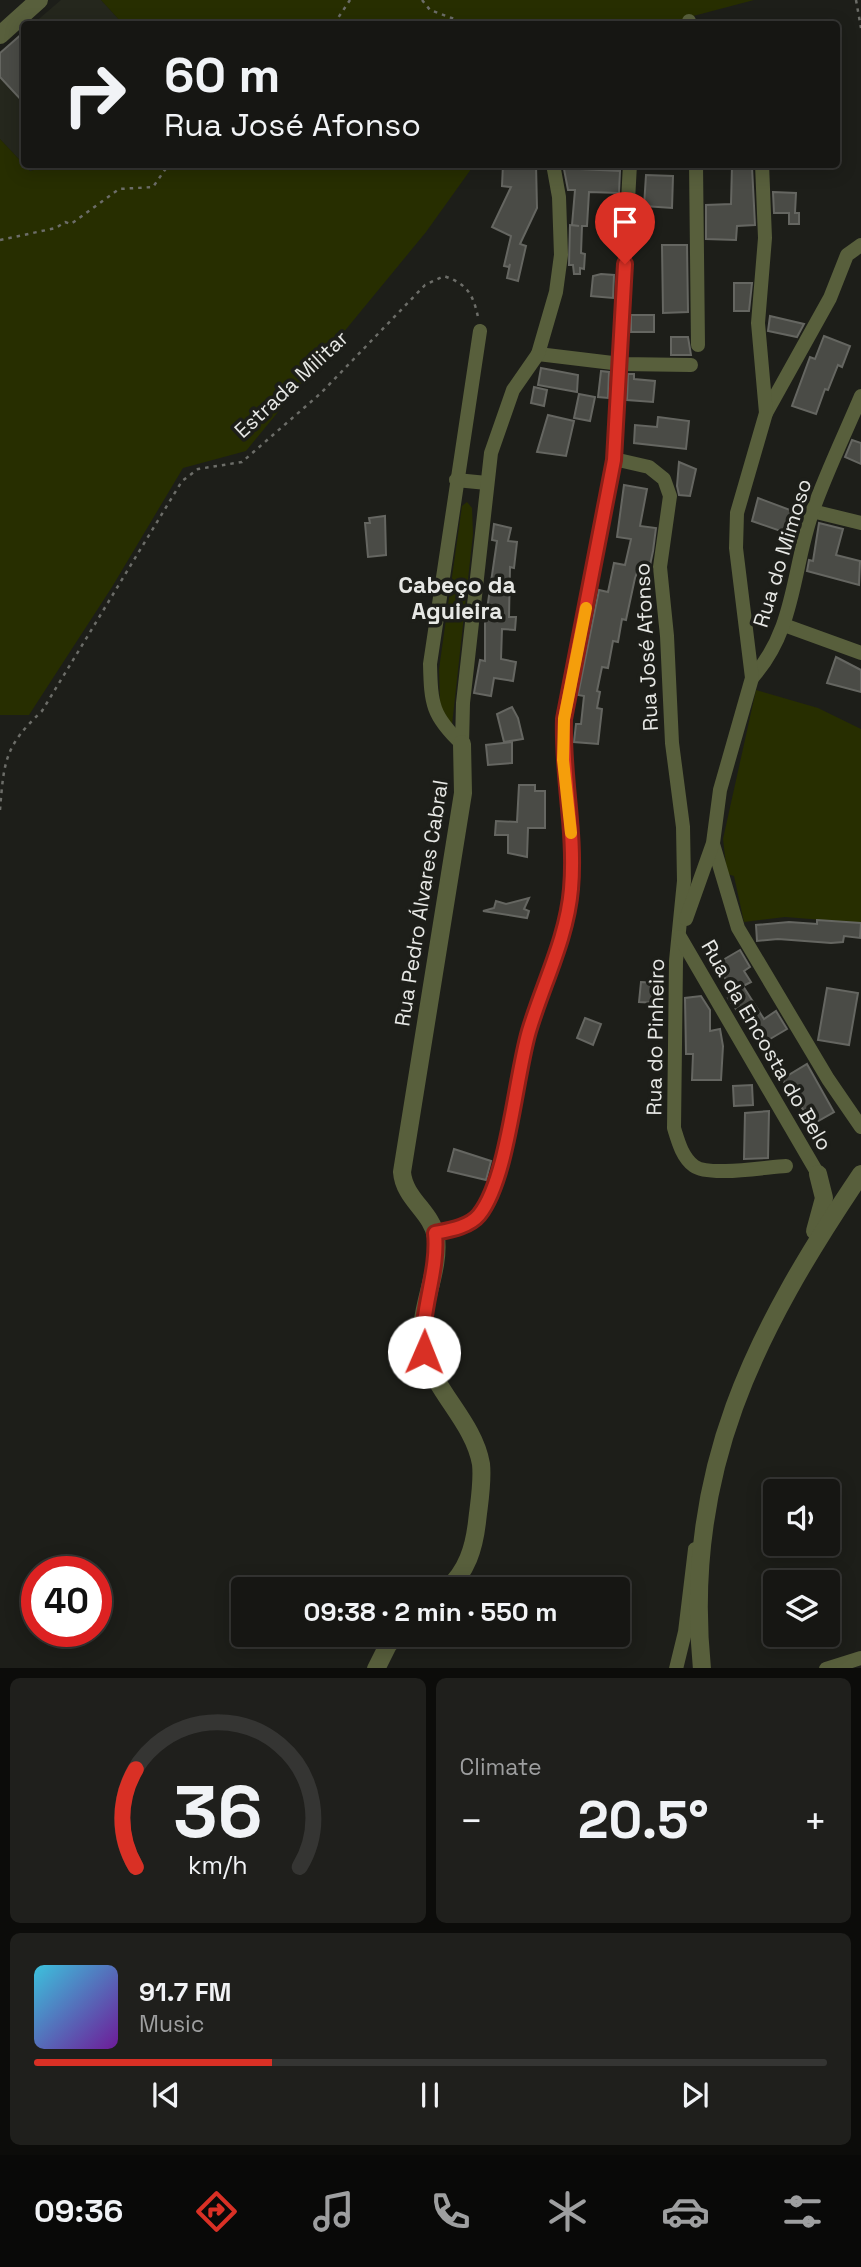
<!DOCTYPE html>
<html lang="en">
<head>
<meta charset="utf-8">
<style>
	:root { --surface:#161613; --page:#1f1f1c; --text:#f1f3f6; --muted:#9e9fa0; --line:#353533; --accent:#d93025 }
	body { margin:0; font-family:"Space Grotesk",sans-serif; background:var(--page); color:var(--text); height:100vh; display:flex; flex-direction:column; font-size:26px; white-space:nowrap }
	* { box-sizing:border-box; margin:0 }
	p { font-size:23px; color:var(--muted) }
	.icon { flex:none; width:38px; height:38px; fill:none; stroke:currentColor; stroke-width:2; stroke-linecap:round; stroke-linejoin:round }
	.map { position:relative; height:1668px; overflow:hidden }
	.details { display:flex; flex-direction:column; gap:10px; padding:10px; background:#0c0c0a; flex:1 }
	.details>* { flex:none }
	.guide { position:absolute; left:21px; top:21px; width:819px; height:147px; border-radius:7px; box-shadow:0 4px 18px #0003,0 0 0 2px var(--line); background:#161613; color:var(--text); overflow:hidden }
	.controls { position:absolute; left:763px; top:1479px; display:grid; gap:14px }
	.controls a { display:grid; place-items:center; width:77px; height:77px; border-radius:7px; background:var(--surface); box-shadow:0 4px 18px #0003,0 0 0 2px var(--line); font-size:35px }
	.speed { position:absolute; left:21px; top:1556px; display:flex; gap:14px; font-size:35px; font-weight:700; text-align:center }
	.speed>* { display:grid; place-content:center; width:91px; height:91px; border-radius:50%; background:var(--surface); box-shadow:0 4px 18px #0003,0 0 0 2px var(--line); line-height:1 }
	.speed .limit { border:10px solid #d22; background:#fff; color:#111 }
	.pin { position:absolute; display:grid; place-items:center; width:60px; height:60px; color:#fff; margin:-72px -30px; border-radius:50% 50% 50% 0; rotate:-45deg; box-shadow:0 0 7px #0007 }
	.pin .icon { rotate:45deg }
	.me { position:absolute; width:77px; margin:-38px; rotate:1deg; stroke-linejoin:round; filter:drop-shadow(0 0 5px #0008) }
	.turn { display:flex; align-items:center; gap:24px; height:147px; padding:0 28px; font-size:32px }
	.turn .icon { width:91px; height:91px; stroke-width:2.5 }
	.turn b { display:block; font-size:49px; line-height:60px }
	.big { font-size:52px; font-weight:600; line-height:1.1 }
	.details .card { flex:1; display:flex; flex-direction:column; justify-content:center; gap:10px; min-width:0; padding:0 24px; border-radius:10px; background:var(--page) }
	.details .dial { align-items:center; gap:0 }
	.dial svg { height:182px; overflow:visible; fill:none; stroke:var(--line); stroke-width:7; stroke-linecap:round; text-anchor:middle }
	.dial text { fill:var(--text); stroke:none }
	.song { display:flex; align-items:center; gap:21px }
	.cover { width:84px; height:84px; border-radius:10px; background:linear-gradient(135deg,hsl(190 70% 55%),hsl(280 70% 35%)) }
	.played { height:7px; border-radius:4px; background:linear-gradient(90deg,var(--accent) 30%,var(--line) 30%) }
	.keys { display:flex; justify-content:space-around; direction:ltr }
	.heat { display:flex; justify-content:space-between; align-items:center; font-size:38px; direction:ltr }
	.details .tiles { flex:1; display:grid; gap:10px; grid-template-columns:1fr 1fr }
	.card:last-child { grid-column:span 2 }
	.trip { position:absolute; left:231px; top:1577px; width:399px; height:70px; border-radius:7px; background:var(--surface); box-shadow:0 4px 18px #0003,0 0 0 2px var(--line); font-weight:600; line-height:70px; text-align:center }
	.menu { display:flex; height:112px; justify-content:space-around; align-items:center; background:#090908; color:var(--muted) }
	.menu .icon { width:49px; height:49px }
	.menu .active { color:var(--accent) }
	.menu b { font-size:32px; color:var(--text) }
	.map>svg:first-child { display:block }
</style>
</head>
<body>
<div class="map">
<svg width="861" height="1669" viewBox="0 0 861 1669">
	<rect width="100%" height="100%" fill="#1d1e19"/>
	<g fill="#25271d">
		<polygon points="61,0 101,0 123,24 33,24"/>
		<polygon points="24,32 24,164 54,165 30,171 0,139 0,53"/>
	</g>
	<g fill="#272e00">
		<polygon points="101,0 754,0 663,24 123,24"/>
		<polygon points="0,139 30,171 54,164 474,165 426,232 246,451 183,468 112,587 29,715 0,715"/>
		<polygon points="467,502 472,508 473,534 452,725 440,706 439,669 462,506"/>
		<polygon points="756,690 818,708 861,729 861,923 785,917 744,922 734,876 727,874 723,839"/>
	</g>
	<g fill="#4a4b46" stroke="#656661" stroke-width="2">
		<polygon points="24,32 24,103 0,77 0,53"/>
		<polygon points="503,164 536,164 537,208 520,244 526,246 518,281 507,278 510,264 509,267 504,266 511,236 492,227 511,187 502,186"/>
		<polygon points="563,164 580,164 581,169 620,171 619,193 589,192 587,226 582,226 581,253 585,254 584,269 580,268 580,274 574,274 573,265 569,265 570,225 579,226 572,225 575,190 568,190"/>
		<polygon points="732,166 752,167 755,225 737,226 736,240 706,239 706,205 731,204"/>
		<polygon points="646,175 673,176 672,208 644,206"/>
		<polygon points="773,192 796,193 795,213 799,213 799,224 789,224 789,213 774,213"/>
		<polygon points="662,245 687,245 688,312 663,313"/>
		<polygon points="601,274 614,275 613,298 591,296 593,276"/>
		<polygon points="734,283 752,283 749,311 734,311"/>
		<rect x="631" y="315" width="23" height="17"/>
		<polygon points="770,316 804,324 797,337 768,331"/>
		<polygon points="824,336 850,346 842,367 838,365 828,390 825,389 816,414 792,406 810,357 815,359"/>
		<polygon points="671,337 688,337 691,355 671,355"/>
		<polygon points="541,368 578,375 577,392 538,385"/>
		<polygon points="601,371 609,372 608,398 598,397"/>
		<polygon points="628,374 634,374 634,379 655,381 653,402 627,400"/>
		<polygon points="534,387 547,390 544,406 531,403"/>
		<polygon points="579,394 595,397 590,421 574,418"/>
		<polygon points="548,415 574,421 566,456 537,452"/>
		<polygon points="658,417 689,421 686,449 634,443 635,425 657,427"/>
		<polygon points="852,440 861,443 861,464 845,457"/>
		<polygon points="679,462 696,469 690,496 679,495 677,486"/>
		<polygon points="624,485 647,489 640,526 656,528 653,551 649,570 639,568 635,578 626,620 622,619 618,642 613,641 608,668 602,667 597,691 600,692 597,708 602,709 598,744 574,742 576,724 581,724 584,696 578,695 599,590 608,592 614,563 625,565 631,539 617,537"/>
		<polygon points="758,498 798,513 792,535 752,521"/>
		<polygon points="385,516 386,555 368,557 365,523 370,523 369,518"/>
		<polygon points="819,523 843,529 836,555 860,561 859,585 807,571 809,560 813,561"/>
		<polygon points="494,524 511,528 508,541 517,542 514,568 510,567 509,617 516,617 515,630 502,629 501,659 516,662 513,681 494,678 491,696 474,693 480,660 485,661 485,623 497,541 492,540"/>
		<polygon points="836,657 861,670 861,692 827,683"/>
		<polygon points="512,707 518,718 523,739 504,742 497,714"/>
		<polygon points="512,742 512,763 488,765 486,745"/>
		<polygon points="519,785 535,785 535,791 545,791 545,828 528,828 527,857 508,853 508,835 495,835 496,821 517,822"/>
		<polygon points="529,898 524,909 529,911 527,918 483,911 494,908 496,901 506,904"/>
		<polygon points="817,920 861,923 860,938 844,936 843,942 831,943 778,939 757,941 756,925 789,922 817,924"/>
		<polygon points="740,950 750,967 744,971 751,982 743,986 764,1019 776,1011 787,1029 765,1042 746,1012 740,1015 728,998 735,994 716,964"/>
		<polygon points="641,982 659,983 657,1003 639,1002"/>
		<polygon points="827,988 858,993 849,1045 818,1040"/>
		<polygon points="701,996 710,1010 710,1031 720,1029 723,1046 721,1080 692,1080 693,1054 686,1054 685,998"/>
		<polygon points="585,1018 601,1024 593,1045 577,1038"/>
		<polygon points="807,1064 834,1112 813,1124 782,1079"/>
		<polygon points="752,1085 753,1105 734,1106 733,1086"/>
		<polygon points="769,1111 768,1158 744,1159 745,1113"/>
		<polygon points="454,1149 491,1161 486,1180 448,1171"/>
	</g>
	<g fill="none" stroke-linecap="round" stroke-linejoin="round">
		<g stroke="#6c6d68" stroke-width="2.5" stroke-dasharray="3.5 5" stroke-linecap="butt">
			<polyline points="422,0 430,10 468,24"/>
			<polyline points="856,0 861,28"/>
			<polyline points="334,24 350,0"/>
			<polyline points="481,24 484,24"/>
			<polyline points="0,240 56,228 65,222 71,224 119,189 153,187 169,164"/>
			<path d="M0,810C4,760 5,746 42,711L182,481L198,469L242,462L321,393L425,285L444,276C467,284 473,294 478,317"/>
		</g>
		<g stroke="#585f3c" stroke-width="14">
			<polyline points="689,21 689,24"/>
			<polyline points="696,164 698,345"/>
			<polyline points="538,354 621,364 691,365"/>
			<polyline points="766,413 830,298 847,255 861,245"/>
			<path d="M614,459L649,467L664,479L670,496L660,567L667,636L672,743L683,827L684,881L676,961L674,1128C678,1141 682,1157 694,1166C709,1177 766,1167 786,1166"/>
			<polyline points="456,480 487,483"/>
			<polyline points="812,511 861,523"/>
			<polyline points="784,625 861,653"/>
			<path d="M752,678C796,629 792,569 813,510C827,471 845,434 861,396"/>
			<polyline points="462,744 463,703 491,453 513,390 538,354 556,292 561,255 559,197 553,164"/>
			<path d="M462,744C432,716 431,704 430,664L480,331"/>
			<polyline points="713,844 738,928 828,1079 861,1127"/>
			<polyline points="686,919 713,843 720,790 752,678 736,548 737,513 766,413 758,323 765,238 762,164"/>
			<polyline points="680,937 818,1174"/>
			<path d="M435,1233C450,1230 469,1227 479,1215C508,1179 515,1079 529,1031C543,984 567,939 571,889C575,832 562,776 564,719L614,459L630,164"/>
			<polyline points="676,1669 685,1632 695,1549"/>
			<polyline points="826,1669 861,1658"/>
		</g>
		<g stroke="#585f3c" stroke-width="18">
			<polyline points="0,35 39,0"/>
			<polyline points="815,1231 824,1198 818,1174"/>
			<path d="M447,1589C467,1571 474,1548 477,1522C479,1503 483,1483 481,1464C474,1423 436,1393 425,1354C413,1316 441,1276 436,1237C432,1212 404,1199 402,1172L463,793L462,744"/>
			<polyline points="376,1669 388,1645 399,1634"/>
			<path d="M702,1669C682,1473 755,1331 861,1174"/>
		</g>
	</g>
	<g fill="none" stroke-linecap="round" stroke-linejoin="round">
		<defs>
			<path id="route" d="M424,1352C419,1312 439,1273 435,1233C450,1230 469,1227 479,1215C508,1179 515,1079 529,1031C543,984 567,938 571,889C576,832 562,776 564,719L614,460L625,264"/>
		</defs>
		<use href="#route" stroke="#8d1f18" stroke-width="18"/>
		<use href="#route" stroke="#d93025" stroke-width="12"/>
		<polyline stroke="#f59e0b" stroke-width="12" points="571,833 563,760 564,719 586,608"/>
	</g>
	<g text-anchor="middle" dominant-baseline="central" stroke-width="7" stroke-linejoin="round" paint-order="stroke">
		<g font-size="21" fill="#e7e8e5" stroke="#1d1e19">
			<text transform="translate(291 384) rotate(-43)">Estrada Militar</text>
			<text transform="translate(782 553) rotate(-73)">Rua do Mimoso</text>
			<text transform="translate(646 647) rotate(-93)">Rua José Afonso</text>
			<text transform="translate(421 903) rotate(-81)">Rua Pedro Álvares Cabral</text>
			<text transform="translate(655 1037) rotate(-89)">Rua do Pinheiro</text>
			<text transform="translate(767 1045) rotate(60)">Rua da Encosta do Belo</text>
		</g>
		<g font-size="23" font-weight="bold" fill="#e7e8e5" stroke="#1d1e19">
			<text x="457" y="585">Cabeço da<tspan x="457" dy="26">Aguieira</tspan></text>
		</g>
	</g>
</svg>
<div class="controls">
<a><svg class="icon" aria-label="sound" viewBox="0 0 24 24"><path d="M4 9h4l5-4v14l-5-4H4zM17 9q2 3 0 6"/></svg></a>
<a><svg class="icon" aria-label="layers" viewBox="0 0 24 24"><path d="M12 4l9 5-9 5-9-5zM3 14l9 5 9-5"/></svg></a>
</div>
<div class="speed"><div class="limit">40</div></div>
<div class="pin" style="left:625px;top:264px;background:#d93025"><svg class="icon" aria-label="arrive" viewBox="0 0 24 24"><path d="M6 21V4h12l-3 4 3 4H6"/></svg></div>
<svg class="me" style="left:424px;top:1352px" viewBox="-20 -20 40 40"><circle r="19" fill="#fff"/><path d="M0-13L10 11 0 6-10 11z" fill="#d93025"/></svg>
<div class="trip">09:38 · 2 min · 550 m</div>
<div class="guide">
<div class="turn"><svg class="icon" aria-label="right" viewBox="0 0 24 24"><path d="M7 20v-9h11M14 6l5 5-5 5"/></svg><div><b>60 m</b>Rua José Afonso</div></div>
</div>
</div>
<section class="details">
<div class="tiles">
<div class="card dial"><svg viewBox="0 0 100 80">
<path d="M14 69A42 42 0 1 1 86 69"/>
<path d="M14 69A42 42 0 0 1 14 26" stroke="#d93025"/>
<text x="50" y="56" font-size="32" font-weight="700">36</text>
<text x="50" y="72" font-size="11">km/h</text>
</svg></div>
<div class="card"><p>Climate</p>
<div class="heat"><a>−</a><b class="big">20.5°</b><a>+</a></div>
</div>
<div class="card">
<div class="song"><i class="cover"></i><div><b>91.7 FM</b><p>Music</p></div></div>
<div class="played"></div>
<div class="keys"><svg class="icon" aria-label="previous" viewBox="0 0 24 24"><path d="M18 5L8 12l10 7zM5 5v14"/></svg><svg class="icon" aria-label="pause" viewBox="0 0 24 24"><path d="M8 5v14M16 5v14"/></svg><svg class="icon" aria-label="next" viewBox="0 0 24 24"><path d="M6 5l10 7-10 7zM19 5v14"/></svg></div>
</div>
</div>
</section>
<nav class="menu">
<b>09:36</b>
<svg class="icon active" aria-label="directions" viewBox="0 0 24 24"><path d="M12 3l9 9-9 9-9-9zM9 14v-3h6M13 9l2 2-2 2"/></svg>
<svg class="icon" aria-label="music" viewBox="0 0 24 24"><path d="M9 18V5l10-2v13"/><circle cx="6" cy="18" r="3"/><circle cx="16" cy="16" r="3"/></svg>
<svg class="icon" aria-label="phone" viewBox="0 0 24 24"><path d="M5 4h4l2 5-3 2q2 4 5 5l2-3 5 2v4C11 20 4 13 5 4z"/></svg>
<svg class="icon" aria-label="climate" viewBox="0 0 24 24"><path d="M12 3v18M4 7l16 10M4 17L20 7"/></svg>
<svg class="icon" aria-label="car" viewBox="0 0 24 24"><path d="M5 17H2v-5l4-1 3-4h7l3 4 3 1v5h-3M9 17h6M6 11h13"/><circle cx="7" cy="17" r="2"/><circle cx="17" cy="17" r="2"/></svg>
<svg class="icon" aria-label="filters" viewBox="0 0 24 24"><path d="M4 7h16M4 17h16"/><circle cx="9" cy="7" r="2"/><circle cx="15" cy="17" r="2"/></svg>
</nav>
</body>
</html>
